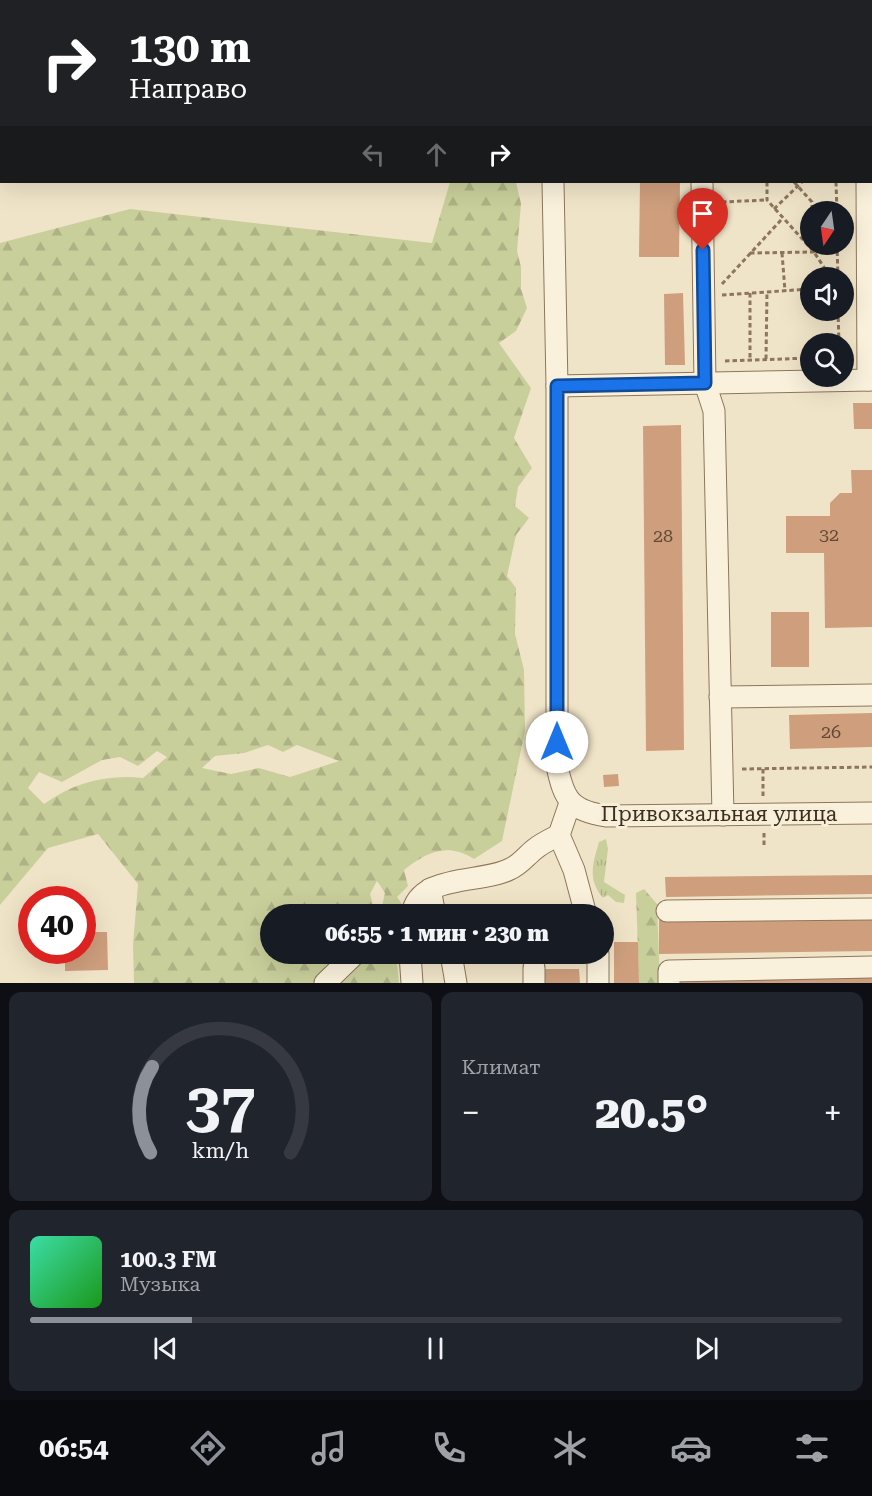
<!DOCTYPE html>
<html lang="ru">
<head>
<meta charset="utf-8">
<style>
	:root { --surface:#171b24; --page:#20242c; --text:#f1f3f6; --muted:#9ea1a6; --line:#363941; --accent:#8c9099 }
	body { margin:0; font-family:"Roboto Serif",serif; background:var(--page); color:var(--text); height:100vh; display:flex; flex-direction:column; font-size:22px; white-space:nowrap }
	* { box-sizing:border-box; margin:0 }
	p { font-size:20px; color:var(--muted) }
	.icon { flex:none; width:33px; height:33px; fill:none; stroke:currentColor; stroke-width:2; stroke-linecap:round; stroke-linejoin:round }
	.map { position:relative; height:983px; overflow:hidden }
	.details { display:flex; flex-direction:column; gap:9px; padding:9px; background:#0d0f14; flex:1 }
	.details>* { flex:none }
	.banner { position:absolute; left:0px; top:0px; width:873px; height:183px; box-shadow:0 6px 24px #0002; background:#202124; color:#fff; overflow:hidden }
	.needle { width:39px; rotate:193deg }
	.fabs { position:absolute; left:800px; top:201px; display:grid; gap:12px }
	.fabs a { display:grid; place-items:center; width:54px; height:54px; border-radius:50%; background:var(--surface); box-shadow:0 6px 24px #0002; font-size:30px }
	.speed { position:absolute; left:18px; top:886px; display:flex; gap:12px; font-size:30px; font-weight:700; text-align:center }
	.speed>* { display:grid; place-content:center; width:78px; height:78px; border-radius:50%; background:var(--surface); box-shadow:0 6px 24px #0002; line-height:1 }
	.speed .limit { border:9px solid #d22; background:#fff; color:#111 }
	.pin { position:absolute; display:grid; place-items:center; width:51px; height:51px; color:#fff; margin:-62px -26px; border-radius:50% 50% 50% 0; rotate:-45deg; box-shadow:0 0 6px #0007 }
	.pin .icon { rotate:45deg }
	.me { position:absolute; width:66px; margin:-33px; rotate:0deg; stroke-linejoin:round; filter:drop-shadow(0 0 4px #0008) }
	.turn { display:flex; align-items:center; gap:21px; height:126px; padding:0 30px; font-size:27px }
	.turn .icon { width:78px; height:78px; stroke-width:2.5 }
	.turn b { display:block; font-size:42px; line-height:51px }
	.lanes { display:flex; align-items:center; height:57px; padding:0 30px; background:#0003; justify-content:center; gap:30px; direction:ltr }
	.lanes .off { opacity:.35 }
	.big { font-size:45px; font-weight:800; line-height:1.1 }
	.details .card { flex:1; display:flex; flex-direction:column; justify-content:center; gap:9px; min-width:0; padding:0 21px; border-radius:12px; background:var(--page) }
	.details .dial { align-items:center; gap:0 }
	.dial svg { height:156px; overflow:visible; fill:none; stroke:var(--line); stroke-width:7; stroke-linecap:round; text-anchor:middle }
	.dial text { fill:var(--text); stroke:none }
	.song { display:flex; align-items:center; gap:18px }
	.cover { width:72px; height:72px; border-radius:9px; background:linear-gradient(135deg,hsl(160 70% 55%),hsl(120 70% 35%)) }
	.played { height:6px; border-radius:3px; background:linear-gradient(90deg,var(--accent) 20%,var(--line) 20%) }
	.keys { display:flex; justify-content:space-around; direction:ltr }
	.heat { display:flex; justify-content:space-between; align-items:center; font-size:33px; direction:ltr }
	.details .tiles { flex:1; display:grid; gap:9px; grid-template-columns:1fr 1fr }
	.card:last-child { grid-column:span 2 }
	.trip { position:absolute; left:260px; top:904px; width:354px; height:60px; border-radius:30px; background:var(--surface); box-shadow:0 6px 24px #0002; font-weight:800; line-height:60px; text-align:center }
	.tab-bar { display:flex; height:96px; justify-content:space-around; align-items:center; background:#090b0e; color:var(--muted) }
	.tab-bar .icon { width:42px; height:42px }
	.tab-bar .selected { color:var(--accent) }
	.tab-bar b { font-size:27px; color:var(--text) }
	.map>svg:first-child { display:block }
</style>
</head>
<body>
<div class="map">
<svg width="872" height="983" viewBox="0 0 872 983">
	<defs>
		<pattern id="grass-tufts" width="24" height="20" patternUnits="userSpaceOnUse" patternTransform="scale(1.5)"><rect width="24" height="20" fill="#c9cf9b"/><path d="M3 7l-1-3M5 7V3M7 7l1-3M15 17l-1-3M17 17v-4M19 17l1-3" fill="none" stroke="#aeb285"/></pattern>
		<pattern id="forest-firs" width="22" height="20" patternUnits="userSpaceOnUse" patternTransform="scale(1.5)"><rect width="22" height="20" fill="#c9cf9b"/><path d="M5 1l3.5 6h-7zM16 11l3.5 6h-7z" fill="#aeb285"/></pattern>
	</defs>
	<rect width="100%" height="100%" fill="#f0e4c8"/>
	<path fill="url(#grass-tufts)" d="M606,839L608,849L604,882L625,895L624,903L616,902L608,895L603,898C587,879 593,863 599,842Z"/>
	<g fill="url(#forest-firs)" fill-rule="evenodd">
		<path d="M450,182H516L521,204L517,251L521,267V289L527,308L516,331L499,343L531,388L514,438L532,468L518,487L515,506L529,518L516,535L507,576L516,588L515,634L524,670L525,731L502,841L474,859C447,842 427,852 404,870L408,886L397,897L404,907L397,915H383L381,911L385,893L377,881L370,894L373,905L370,915H270V954H396L399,983H134L133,945L138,884L98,834L48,848L0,905V243L130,209L432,243ZM268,745L283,752L297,745L339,761L290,777L259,768L231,774L202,768L215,756L244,753ZM157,751L167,757L143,778C107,774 73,783 44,804L28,788L39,772L62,782L102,760L120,757L138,766Z"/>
		<polygon points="644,889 657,904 660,983 639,983 636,893"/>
		<path d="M455,905C474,909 494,908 514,911L512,915H445L442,910Z"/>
	</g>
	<g fill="#cf9f7d">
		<polygon points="640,182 680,182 679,257 639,257"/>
		<polygon points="683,293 685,365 665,365 664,294"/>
		<polygon points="853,403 872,403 872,429 854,429"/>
		<polygon points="681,425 684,750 646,751 643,426"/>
		<polygon points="851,470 872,470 872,627 825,628 824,553 786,553 786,516 830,516 830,503 840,493 852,493"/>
		<rect x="771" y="612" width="38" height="55"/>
		<polygon points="872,713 872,747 790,749 789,715"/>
		<polygon points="618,774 619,786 604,787 603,775"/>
		<polygon points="872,875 872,894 666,897 665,877"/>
		<polygon points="576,905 576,915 536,915 536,908"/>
		<polygon points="872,918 872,951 659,954 659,920"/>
		<polygon points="82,932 107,932 108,970 65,971 65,951 82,951"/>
		<polygon points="614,942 638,942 639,983 614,983"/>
		<polygon points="544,969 579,969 580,983 544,983"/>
		<polygon points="872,975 872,983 677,983 677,978"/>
	</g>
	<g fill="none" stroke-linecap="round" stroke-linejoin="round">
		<defs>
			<g id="minor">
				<polyline points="84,0 93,2"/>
				<polyline points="550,0 550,2"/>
				<polyline points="710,0 710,2"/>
				<path d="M553,182L557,386V766C564,800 571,811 607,816L872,813"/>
				<polyline points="702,182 705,383 714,411 723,815"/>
				<polyline points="867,182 868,380"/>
				<polyline points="557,386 872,380"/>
				<polyline points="720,697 872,695"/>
				<polyline points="570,803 559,835 574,870 586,915"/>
				<polyline points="430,889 435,915"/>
				<polyline points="667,911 872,909"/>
				<path d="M412,915C418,873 482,884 510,869C520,865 527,855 535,849C542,843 551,839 559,835"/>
				<polyline points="410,954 412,983"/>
				<polyline points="451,954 456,983"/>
				<polyline points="598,954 598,983"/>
				<polyline points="534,968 534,983"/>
				<polyline points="325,983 355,954"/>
				<polyline points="669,983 669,971 872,967"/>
			</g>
		</defs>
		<use href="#minor" stroke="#8d765c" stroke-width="23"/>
		<g stroke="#8d765c" stroke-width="3" stroke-dasharray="4.5 3" stroke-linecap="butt">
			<polyline points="767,182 767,200 814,252 831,278"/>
			<polyline points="794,182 812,202 812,212"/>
			<polyline points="836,182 837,212"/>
			<polyline points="722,202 766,200"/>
			<polyline points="774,209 802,182"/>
			<polyline points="837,244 838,278"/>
			<polyline points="750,253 814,252 814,244"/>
			<polyline points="782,253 785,291"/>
			<polyline points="722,284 782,219"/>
			<polyline points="750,293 750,360"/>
			<polyline points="722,295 810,289"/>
			<polyline points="838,310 839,344"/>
			<polyline points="766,359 767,292"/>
			<polyline points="725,361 810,358"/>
			<polyline points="742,769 872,767"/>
			<polyline points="763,769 763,797"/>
			<polyline points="764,833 764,845"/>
		</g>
		<use href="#minor" stroke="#faf1dc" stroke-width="21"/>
	</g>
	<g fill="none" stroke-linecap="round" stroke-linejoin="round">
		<defs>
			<polyline id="route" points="557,742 557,386 705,383 703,250"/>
		</defs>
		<use href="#route" stroke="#114b97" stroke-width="15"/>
		<use href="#route" stroke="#1a73e8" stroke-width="10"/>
	</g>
	<g text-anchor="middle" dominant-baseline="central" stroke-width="6" stroke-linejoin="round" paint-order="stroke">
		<g font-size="18" fill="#624a37">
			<text x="829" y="534">32</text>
			<text x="663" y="535">28</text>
			<text x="831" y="731">26</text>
		</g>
		<g font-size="21" fill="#3d2e20" stroke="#f7eed8">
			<text x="719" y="814">Привокзальная улица</text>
		</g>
	</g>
</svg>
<div class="fabs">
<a><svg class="needle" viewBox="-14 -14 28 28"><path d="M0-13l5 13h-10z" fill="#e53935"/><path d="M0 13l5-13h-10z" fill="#9ea1a6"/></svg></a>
<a><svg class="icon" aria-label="sound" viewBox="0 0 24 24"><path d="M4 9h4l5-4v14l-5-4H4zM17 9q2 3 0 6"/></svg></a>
<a><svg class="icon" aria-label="search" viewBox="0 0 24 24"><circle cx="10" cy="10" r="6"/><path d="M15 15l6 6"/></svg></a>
</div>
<div class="speed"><div class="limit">40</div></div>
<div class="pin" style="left:703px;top:250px;background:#d93025"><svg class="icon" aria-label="arrive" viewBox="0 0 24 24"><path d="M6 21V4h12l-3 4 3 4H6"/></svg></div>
<svg class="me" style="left:557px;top:742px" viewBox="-20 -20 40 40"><circle r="19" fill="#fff"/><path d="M0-13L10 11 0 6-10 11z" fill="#1a73e8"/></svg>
<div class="trip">06:55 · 1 мин · 230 m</div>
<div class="banner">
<div class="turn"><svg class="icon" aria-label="right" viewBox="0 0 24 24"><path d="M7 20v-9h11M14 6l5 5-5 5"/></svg><div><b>130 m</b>Направо</div></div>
<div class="lanes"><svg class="icon off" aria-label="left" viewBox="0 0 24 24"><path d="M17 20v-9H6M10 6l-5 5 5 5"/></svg><svg class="icon off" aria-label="ahead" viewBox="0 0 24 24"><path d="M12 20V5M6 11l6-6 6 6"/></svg><svg class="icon" aria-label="right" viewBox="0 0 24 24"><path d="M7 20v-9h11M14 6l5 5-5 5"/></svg></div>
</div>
</div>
<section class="details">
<div class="tiles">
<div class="card dial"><svg viewBox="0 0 100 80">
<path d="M14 69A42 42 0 1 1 86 69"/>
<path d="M14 69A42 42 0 0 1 15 25" stroke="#8c9099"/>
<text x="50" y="56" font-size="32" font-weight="700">37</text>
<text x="50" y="72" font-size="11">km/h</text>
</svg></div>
<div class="card"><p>Климат</p>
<div class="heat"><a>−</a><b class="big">20.5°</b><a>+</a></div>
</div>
<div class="card">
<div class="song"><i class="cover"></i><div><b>100.3 FM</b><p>Музыка</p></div></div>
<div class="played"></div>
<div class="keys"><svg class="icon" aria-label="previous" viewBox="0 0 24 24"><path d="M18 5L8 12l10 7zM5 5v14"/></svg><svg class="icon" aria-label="pause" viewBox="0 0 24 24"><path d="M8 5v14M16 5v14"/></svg><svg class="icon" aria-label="next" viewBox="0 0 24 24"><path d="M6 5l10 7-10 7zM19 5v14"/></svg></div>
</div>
</div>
</section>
<nav class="tab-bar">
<b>06:54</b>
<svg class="icon selected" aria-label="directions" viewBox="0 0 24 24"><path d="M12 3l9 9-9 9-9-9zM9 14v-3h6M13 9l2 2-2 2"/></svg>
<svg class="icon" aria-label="music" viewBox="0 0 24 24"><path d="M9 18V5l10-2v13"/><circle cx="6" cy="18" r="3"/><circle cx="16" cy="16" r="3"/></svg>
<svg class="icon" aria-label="phone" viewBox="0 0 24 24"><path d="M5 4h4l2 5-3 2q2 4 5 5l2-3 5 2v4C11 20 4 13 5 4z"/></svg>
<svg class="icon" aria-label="climate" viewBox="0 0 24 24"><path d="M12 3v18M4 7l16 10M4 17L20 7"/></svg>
<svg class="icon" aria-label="car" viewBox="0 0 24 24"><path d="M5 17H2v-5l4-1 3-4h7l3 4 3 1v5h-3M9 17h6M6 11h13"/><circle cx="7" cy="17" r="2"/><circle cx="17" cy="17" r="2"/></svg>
<svg class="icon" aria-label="filters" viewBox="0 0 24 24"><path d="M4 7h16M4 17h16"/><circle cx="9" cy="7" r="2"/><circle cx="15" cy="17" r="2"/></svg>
</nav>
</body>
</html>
